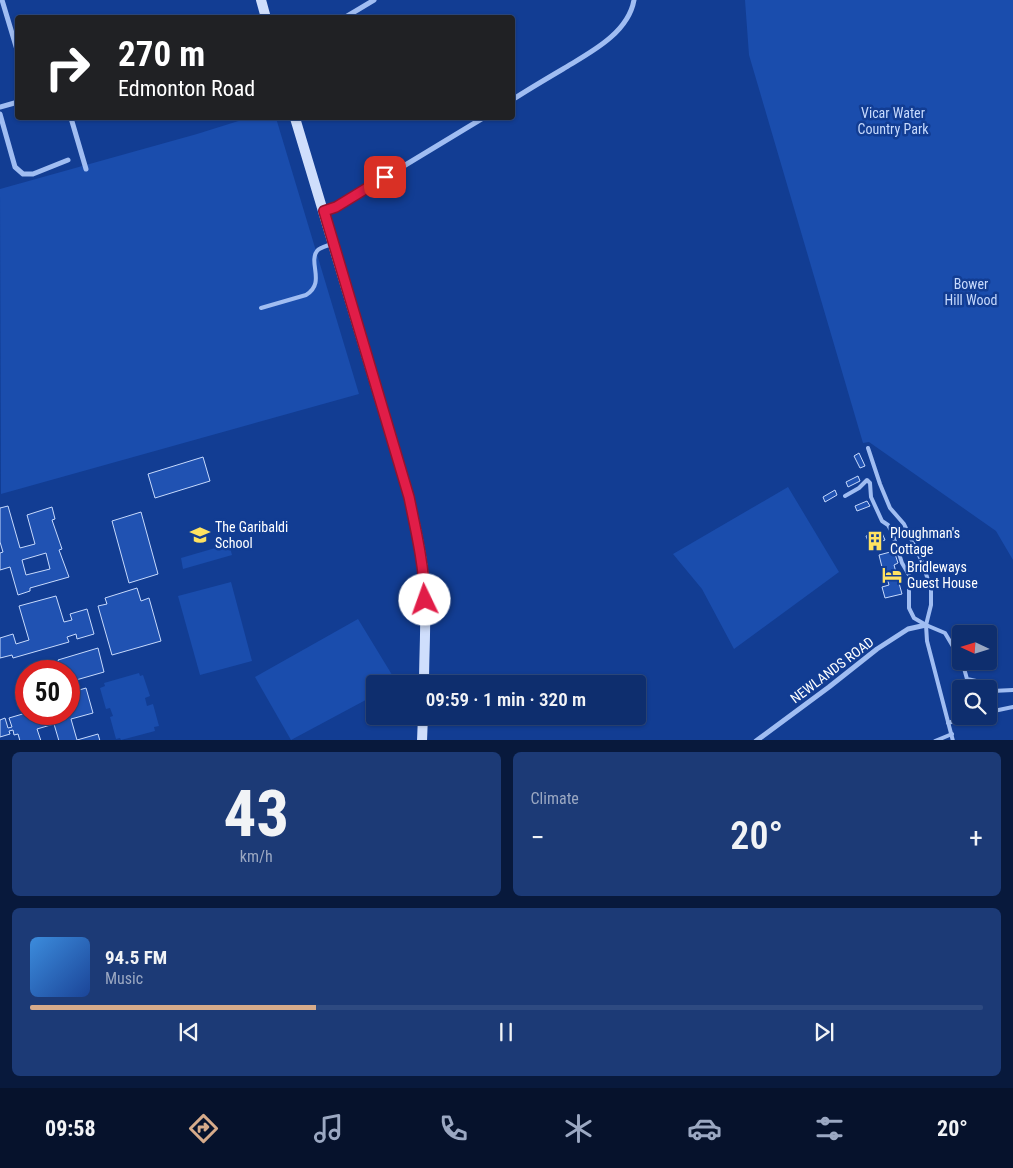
<!DOCTYPE html>
<html lang="en">
<head>
<meta charset="utf-8">
<style>
	:root { --surface:#0e2e6e; --page:#1c3a76; --text:#f1f3f6; --muted:#9ba8c2; --line:#2e4a81; --accent:#d6ab8b }
	body { margin:0; font-family:"Roboto Condensed",sans-serif; background:var(--page); color:var(--text); height:100vh; display:flex; flex-direction:column; font-size:19px; white-space:nowrap }
	* { box-sizing:border-box; margin:0 }
	p { font-size:16px; color:var(--muted) }
	.icon { flex:none; width:28px; height:28px; fill:none; stroke:currentColor; stroke-width:2; stroke-linecap:round; stroke-linejoin:round }
	.map { position:relative; height:740px; overflow:hidden }
	.drawer { display:flex; flex-direction:column; gap:12px; padding:12px; background:#08193c; flex:1 }
	.drawer>* { flex:none }
	.top-card { position:absolute; left:15px; top:15px; width:500px; height:105px; border-radius:5px; box-shadow:0 1px 4px #0004,0 0 0 1px var(--line); background:#202124; color:#fff; overflow:hidden }
	.needle { width:32px; rotate:274deg }
	.fabs { position:absolute; left:952px; top:625px; display:grid; gap:10px }
	.fabs a { display:grid; place-items:center; width:45px; height:45px; border-radius:5px; background:var(--surface); box-shadow:0 1px 4px #0004,0 0 0 1px var(--line); font-size:25px }
	.speed { position:absolute; left:15px; top:660px; display:flex; gap:10px; font-size:25px; font-weight:700; text-align:center }
	.speed>* { display:grid; place-content:center; width:65px; height:65px; border-radius:50%; background:var(--surface); box-shadow:0 1px 4px #0004,0 0 0 1px var(--line); line-height:1 }
	.speed .limit { border:8px solid #d22; background:#fff; color:#111 }
	.pin { position:absolute; display:grid; place-items:center; width:42px; height:42px; color:#fff; margin:-21px; border-radius:10px; box-shadow:0 2px 8px #0006 }
	.me { position:absolute; width:55px; margin:-28px; rotate:357deg; stroke-linejoin:round; filter:drop-shadow(0 0 4px #0008) }
	.turn { display:flex; align-items:center; gap:18px; height:105px; padding:0 20px; font-size:22px }
	.turn .icon { width:65px; height:65px; stroke-width:2.5 }
	.turn b { display:block; font-size:35px; line-height:42px }
	.big { font-size:38px; font-weight:600; line-height:1.1 }
	.drawer .tile { flex:1; display:flex; flex-direction:column; justify-content:center; gap:8px; min-width:0; padding:0 18px; border-radius:8px; background:var(--page) }
	.drawer .dial { align-items:center; gap:0 }
	.dial b { font-size:65px; line-height:1 }
	.song { display:flex; align-items:center; gap:15px }
	.cover { width:60px; height:60px; border-radius:8px; background:linear-gradient(135deg,hsl(210 70% 55%),hsl(220 70% 35%)) }
	.played { height:5px; border-radius:2px; background:linear-gradient(90deg,var(--accent) 30%,var(--line) 30%) }
	.keys { display:flex; justify-content:space-around; direction:ltr }
	.heat { display:flex; justify-content:space-between; align-items:center; font-size:28px; direction:ltr }
	.drawer .tiles { flex:1; display:grid; gap:12px; grid-template-columns:1fr 1fr }
	.tile:last-child { grid-column:span 2 }
	.trip { position:absolute; left:366px; top:675px; width:280px; height:50px; border-radius:5px; background:var(--surface); box-shadow:0 1px 4px #0004,0 0 0 1px var(--line); font-weight:600; line-height:50px; text-align:center }
	.dock { display:flex; height:80px; justify-content:space-around; align-items:center; background:#06122c; color:var(--muted) }
	.dock .icon { width:35px; height:35px }
	.dock .on { color:var(--accent) }
	.dock b { font-size:22px; color:var(--text) }
	.map>svg:first-child { display:block }
</style>
</head>
<body>
<div class="map">
<svg width="1013" height="741" viewBox="0 0 1013 741">
	<rect width="100%" height="100%" fill="#123d93"/>
	<g fill="#1a4dad">
		<polygon points="745,0 1013,0 1013,560 996,531 869,442 863,443 749,55"/>
		<polygon points="248,118 276,118 359,394 1,494 0,189 197,134"/>
		<polygon points="788,487 839,572 734,649 702,589 673,554"/>
		<polygon points="229,544 232,555 183,569 181,558"/>
		<polygon points="231,582 252,661 200,675 178,596"/>
		<polygon points="358,619 397,683 375,684 375,695 291,740 255,677"/>
		<polygon points="139,673 140,676 143,675 150,696 145,698 147,706 153,704 159,726 154,727 155,731 121,740 120,738 116,739 110,717 113,716 110,708 106,709 100,688 105,686 104,683"/>
	</g>
	<g fill="#2052b2" stroke="#c7dafd" fill-rule="evenodd">
		<polygon points="859,453 865,466 860,468 854,456"/>
		<polygon points="203,457 210,481 155,498 148,474"/>
		<polygon points="858,476 860,481 848,487 846,482"/>
		<polygon points="835,490 837,495 825,502 823,497"/>
		<polygon points="867,501 870,506 857,511 855,506"/>
		<path d="M8,506L20,548L35,544L27,515L52,507L55,519L52,520L62,549L59,550L69,577L30,588V591L18,595L10,567L0,570V553L3,552L0,542V508ZM46,553L50,569L26,575L22,560Z"/>
		<polygon points="141,512 158,574 129,583 112,521"/>
		<polygon points="877,532 878,535 882,533 885,540 880,542 882,545 871,549 866,536"/>
		<polygon points="894,551 898,563 894,565 902,594 885,598 882,587 889,585 886,574 884,575 879,555"/>
		<polygon points="137,588 141,601 149,598 161,641 112,655 98,606 107,604 105,598"/>
		<polygon points="56,596 64,622 72,620 70,614 87,609 94,634 77,639 76,634 67,637 69,642 13,658 12,655 0,658 0,638 13,634 16,644 29,640 19,606"/>
		<polygon points="98,648 104,672 69,682 69,671 61,671 58,660"/>
		<polygon points="86,688 93,713 71,719 77,740 98,734 100,741 59,741 54,724 37,729 41,741 20,741 18,734 14,735 13,730 9,731 10,734 0,737 0,720 5,718 8,728 12,727 9,718 26,713 69,714 69,693"/>
	</g>
	<g fill="none" stroke-linecap="round" stroke-linejoin="round">
		<g stroke="#a0bdf2" stroke-width="4">
			<path d="M261,308L306,295C326,283 308,263 317,251C320,247 327,246 332,244"/>
			<polyline points="868,448 880,484 890,508 904,524 923,564 931,590 931,605 926,625 927,641 953,741"/>
			<polyline points="845,496 859,488 867,480 870,483 871,497 882,521 888,525 892,532 902,563 909,575 909,608 914,618 926,625 945,633 961,660"/>
			<polyline points="962,661 967,679 990,684 992,691 1013,690"/>
			<polyline points="989,712 1013,707"/>
			<polyline points="948,723 970,716"/>
			<polyline points="935,741 952,734"/>
		</g>
		<g stroke="#a0bdf2" stroke-width="5">
			<polyline points="2,0 18,53"/>
			<polyline points="344,18 374,0"/>
			<path d="M512,100C529,89 546,79 563,69C589,53 628,34 634,0"/>
			<polyline points="0,107 18,102"/>
			<polyline points="0,114 15,167 23,174 33,174 68,160"/>
			<polyline points="71,118 86,169"/>
			<polyline points="324,211 336,207 483,118"/>
			<polyline points="756,741 829,687 877,649 908,629 926,625"/>
		</g>
		<g stroke="#cfdefc" stroke-width="10">
			<polyline points="261,0 266,18"/>
			<path d="M295,118L409,497C415,525 422,552 424,580C427,614 424,649 424,684"/>
			<polyline points="422,741 423,716"/>
		</g>
	</g>
	<g fill="none" stroke-linecap="round" stroke-linejoin="round">
		<defs>
			<path id="route" d="M385,177L336,207L324,211L409,497C416,531 424,565 425,600"/>
		</defs>
		<use href="#route" stroke="#92132f" stroke-width="12"/>
		<use href="#route" stroke="#e11d48" stroke-width="9"/>
	</g>
	<defs>
		<symbol id="school-bare" viewBox="-9 -9 18 18"><path d="M0-5L7-2L0 1L-7-2ZM-4 1L0 2.5L4 1V4Q0 6-4 4Z" fill="#ffe261" stroke="#123d93" stroke-width="2.5" paint-order="stroke"/></symbol>
		<symbol id="building-bare" viewBox="-9 -9 18 18"><path d="M-4-6H4V6H1V3H-1V6H-4ZM-2.5-4.3h1.7v1.8h-1.7ZM.8-4.3h1.7v1.8H.8ZM-2.5-1h1.7V.8h-1.7ZM.8-1h1.7V.8H.8Z" fill="#ffe261" stroke="#123d93" stroke-width="2.5" paint-order="stroke"/></symbol>
		<symbol id="hotel-bare" viewBox="-9 -9 18 18"><path d="M-6-4.5h1.5V1H6V5H4.5V3h-9V5H-6ZM-4 0a1.8 1.8 0 1 1 3.6 0ZM.5 0V-2.5h3Q6-2.5 6 0Z" fill="#ffe261" stroke="#123d93" stroke-width="2.5" paint-order="stroke"/></symbol>
	</defs>
	<g fill-rule="evenodd">
		<use href="#school-bare" x="186" y="521" width="28" height="28"/>
		<use href="#building-bare" x="861" y="527" width="28" height="28"/>
		<use href="#hotel-bare" x="878" y="561" width="28" height="28"/>
	</g>
	<g text-anchor="middle" dominant-baseline="central" stroke-width="5" stroke-linejoin="round" paint-order="stroke">
		<g font-size="14" fill="#c7dafd" stroke="#123d93">
			<text x="893" y="113">Vicar Water<tspan x="893" dy="16">Country Park</tspan></text>
			<text x="971" y="284">Bower<tspan x="971" dy="16">Hill Wood</tspan></text>
		</g>
		<g font-size="14" fill="#fff" stroke="#123d93" text-anchor="start">
			<text x="215" y="527">The Garibaldi<tspan x="215" dy="16">School</tspan></text>
			<text x="890" y="533">Ploughman's<tspan x="890" dy="16">Cottage</tspan></text>
			<text x="907" y="567">Bridleways<tspan x="907" dy="16">Guest House</tspan></text>
		</g>
		<g font-size="14" fill="#fff" stroke="#123d93">
			<text transform="translate(832 670) rotate(-37)">NEWLANDS ROAD</text>
		</g>
	</g>
</svg>
<div class="fabs">
<a><svg class="needle" viewBox="-14 -14 28 28"><path d="M0-13l5 13h-10z" fill="#e53935"/><path d="M0 13l5-13h-10z" fill="#9ba8c2"/></svg></a>
<a><svg class="icon" aria-label="search" viewBox="0 0 24 24"><circle cx="10" cy="10" r="6"/><path d="M15 15l6 6"/></svg></a>
</div>
<div class="speed"><div class="limit">50</div></div>
<div class="pin" style="left:385px;top:177px;background:#d93025"><svg class="icon" aria-label="arrive" viewBox="0 0 24 24"><path d="M6 21V4h12l-3 4 3 4H6"/></svg></div>
<svg class="me" style="left:425px;top:600px" viewBox="-20 -20 40 40"><circle r="19" fill="#fff"/><path d="M0-13L10 11 0 6-10 11z" fill="#e11d48"/></svg>
<div class="trip">09:59 · 1 min · 320 m</div>
<div class="top-card">
<div class="turn"><svg class="icon" aria-label="right" viewBox="0 0 24 24"><path d="M7 20v-9h11M14 6l5 5-5 5"/></svg><div><b>270 m</b>Edmonton Road</div></div>
</div>
</div>
<section class="drawer">
<div class="tiles">
<div class="tile dial"><b>43</b><p>km/h</p></div>
<div class="tile"><p>Climate</p>
<div class="heat"><a>−</a><b class="big">20°</b><a>+</a></div>
</div>
<div class="tile">
<div class="song"><i class="cover"></i><div><b>94.5 FM</b><p>Music</p></div></div>
<div class="played"></div>
<div class="keys"><svg class="icon" aria-label="previous" viewBox="0 0 24 24"><path d="M18 5L8 12l10 7zM5 5v14"/></svg><svg class="icon" aria-label="pause" viewBox="0 0 24 24"><path d="M8 5v14M16 5v14"/></svg><svg class="icon" aria-label="next" viewBox="0 0 24 24"><path d="M6 5l10 7-10 7zM19 5v14"/></svg></div>
</div>
</div>
</section>
<nav class="dock">
<b>09:58</b>
<svg class="icon on" aria-label="directions" viewBox="0 0 24 24"><path d="M12 3l9 9-9 9-9-9zM9 14v-3h6M13 9l2 2-2 2"/></svg>
<svg class="icon" aria-label="music" viewBox="0 0 24 24"><path d="M9 18V5l10-2v13"/><circle cx="6" cy="18" r="3"/><circle cx="16" cy="16" r="3"/></svg>
<svg class="icon" aria-label="phone" viewBox="0 0 24 24"><path d="M5 4h4l2 5-3 2q2 4 5 5l2-3 5 2v4C11 20 4 13 5 4z"/></svg>
<svg class="icon" aria-label="climate" viewBox="0 0 24 24"><path d="M12 3v18M4 7l16 10M4 17L20 7"/></svg>
<svg class="icon" aria-label="car" viewBox="0 0 24 24"><path d="M5 17H2v-5l4-1 3-4h7l3 4 3 1v5h-3M9 17h6M6 11h13"/><circle cx="7" cy="17" r="2"/><circle cx="17" cy="17" r="2"/></svg>
<svg class="icon" aria-label="filters" viewBox="0 0 24 24"><path d="M4 7h16M4 17h16"/><circle cx="9" cy="7" r="2"/><circle cx="15" cy="17" r="2"/></svg>
<b>20°</b>
</nav>
</body>
</html>
